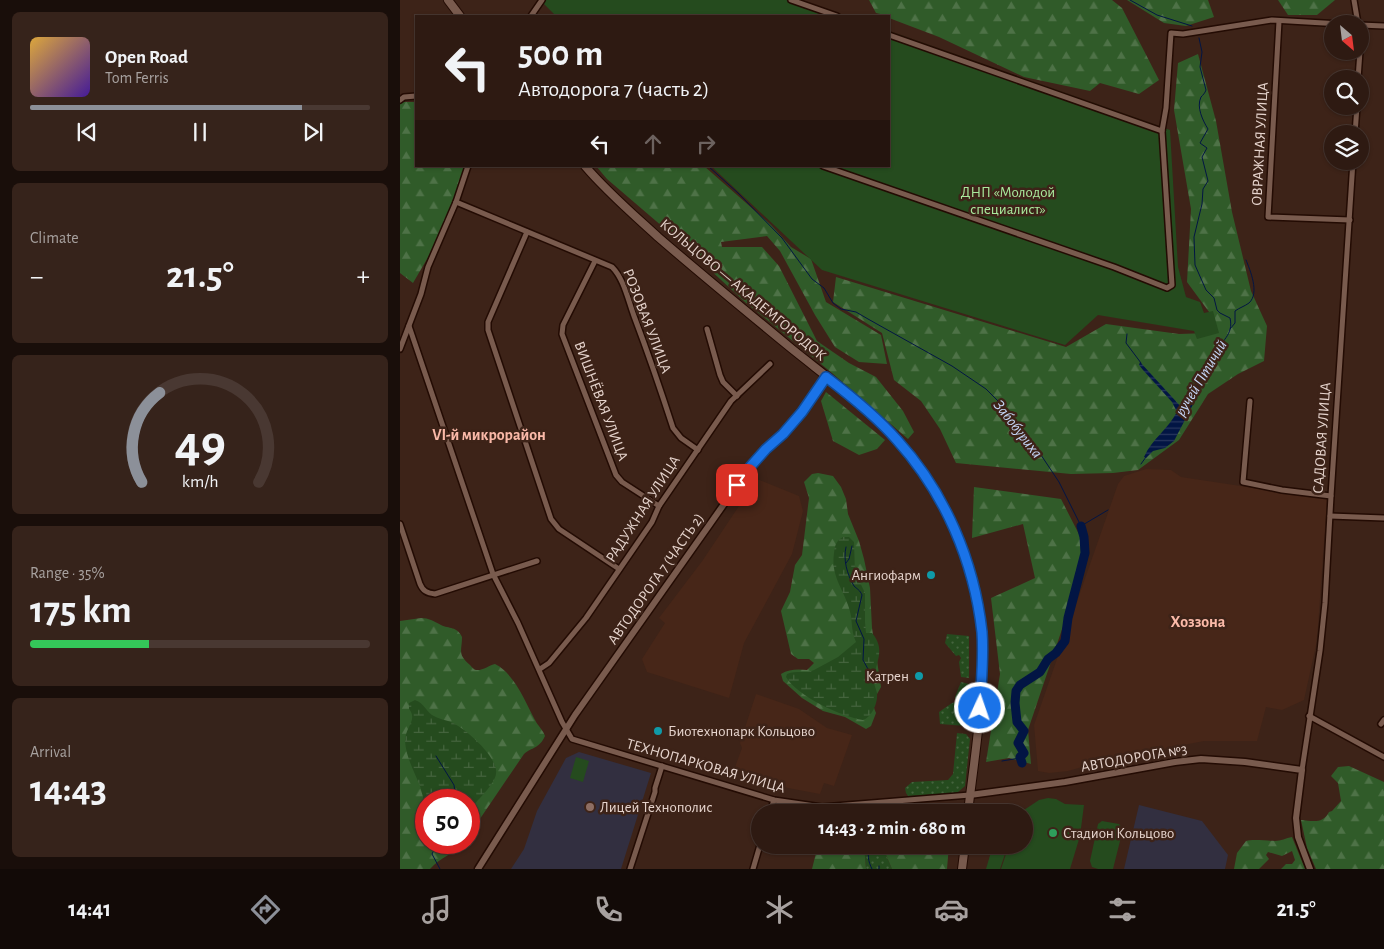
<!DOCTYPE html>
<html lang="en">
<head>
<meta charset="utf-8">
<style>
	:root { --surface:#2e1a12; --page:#36231b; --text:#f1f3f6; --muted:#a7a19f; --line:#493832; --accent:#8c9099 }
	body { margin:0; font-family:"Alegreya Sans",sans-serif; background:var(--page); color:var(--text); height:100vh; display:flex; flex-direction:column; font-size:19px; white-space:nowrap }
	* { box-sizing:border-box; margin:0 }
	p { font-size:16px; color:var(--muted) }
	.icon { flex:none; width:28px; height:28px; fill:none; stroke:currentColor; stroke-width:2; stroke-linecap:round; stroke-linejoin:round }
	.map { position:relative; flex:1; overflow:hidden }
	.panel { display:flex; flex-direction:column; gap:12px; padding:12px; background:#190e0a; width:400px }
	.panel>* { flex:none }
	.guide { position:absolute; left:15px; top:15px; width:475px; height:152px; border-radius:0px; box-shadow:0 1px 4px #0004,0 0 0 1px var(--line); background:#2e1a12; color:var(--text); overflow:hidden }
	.needle { width:32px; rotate:152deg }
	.buttons { position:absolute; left:924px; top:15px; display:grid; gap:10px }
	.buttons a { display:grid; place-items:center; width:45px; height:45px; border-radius:50%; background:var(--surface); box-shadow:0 1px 4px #0004,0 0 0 1px var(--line); font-size:25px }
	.speed { position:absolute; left:15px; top:789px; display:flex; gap:10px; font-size:25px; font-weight:700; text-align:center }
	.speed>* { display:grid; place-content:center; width:65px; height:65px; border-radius:50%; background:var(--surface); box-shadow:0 1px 4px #0004,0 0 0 1px var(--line); line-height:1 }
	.speed .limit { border:8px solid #d22; background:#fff; color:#111 }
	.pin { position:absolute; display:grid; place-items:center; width:42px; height:42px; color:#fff; margin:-21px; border-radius:10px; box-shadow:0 2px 8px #0006 }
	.me { position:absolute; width:55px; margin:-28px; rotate:3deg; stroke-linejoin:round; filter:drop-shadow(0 0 4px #0008) }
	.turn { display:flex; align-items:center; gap:18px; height:105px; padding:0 20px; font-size:22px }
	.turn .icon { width:65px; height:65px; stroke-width:2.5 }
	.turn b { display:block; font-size:35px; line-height:42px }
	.lanes { display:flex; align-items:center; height:48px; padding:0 20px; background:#0003; justify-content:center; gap:25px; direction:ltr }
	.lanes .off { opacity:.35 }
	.big { font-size:38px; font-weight:600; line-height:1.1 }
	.panel .tile { flex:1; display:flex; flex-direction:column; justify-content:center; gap:8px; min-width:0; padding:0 18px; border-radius:8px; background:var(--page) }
	.panel .dial { align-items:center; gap:0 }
	.dial svg { height:130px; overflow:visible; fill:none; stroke:var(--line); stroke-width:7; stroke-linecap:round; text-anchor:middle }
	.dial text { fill:var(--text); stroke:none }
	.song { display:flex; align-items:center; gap:15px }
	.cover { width:60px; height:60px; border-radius:8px; background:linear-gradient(135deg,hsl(40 70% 55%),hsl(260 70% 35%)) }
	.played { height:5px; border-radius:2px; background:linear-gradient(90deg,var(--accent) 80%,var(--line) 80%) }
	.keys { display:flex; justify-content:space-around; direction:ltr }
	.heat { display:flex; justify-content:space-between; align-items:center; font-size:28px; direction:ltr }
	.charge { height:8px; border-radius:4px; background:linear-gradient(90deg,#34c759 35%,var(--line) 0) }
	.trip { position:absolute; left:351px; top:804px; width:282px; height:50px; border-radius:25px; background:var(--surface); box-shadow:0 1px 4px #0004,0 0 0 1px var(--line); font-weight:600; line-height:50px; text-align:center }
	.tab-bar { display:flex; height:80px; justify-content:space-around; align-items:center; background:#120a07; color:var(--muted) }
	.tab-bar .icon { width:35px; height:35px }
	.tab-bar .active { color:var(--accent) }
	.tab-bar b { font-size:22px; color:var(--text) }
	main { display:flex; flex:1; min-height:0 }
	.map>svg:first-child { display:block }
</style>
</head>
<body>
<main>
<section class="panel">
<div class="tile">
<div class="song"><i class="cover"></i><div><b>Open Road</b><p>Tom Ferris</p></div></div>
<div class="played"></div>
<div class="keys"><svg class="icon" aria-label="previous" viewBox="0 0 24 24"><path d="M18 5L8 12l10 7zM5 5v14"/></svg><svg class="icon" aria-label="pause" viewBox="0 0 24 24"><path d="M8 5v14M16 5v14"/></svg><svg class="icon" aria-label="next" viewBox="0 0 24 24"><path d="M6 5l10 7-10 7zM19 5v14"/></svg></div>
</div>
<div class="tile"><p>Climate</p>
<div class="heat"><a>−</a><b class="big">21.5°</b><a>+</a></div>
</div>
<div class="tile dial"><svg viewBox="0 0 100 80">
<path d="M14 69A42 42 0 1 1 86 69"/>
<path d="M14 69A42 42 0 0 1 25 14" stroke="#8c9099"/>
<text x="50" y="56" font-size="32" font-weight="700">49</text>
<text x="50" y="72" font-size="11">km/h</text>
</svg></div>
<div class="tile"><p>Range · 35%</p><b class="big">175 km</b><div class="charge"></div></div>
<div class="tile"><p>Arrival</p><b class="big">14:43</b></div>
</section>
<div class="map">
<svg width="984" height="869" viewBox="0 0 984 869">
	<defs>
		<pattern id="grass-dots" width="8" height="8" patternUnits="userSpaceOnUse" patternTransform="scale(1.25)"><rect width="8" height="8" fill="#254b1e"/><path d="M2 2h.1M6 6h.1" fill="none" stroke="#45643e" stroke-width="1.8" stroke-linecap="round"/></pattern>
		<pattern id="forest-firs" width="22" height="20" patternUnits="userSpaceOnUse" patternTransform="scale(1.25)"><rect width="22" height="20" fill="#305b29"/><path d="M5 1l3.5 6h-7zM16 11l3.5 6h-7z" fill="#4e7247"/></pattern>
		<pattern id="wetland-marsh" width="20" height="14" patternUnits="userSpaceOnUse" patternTransform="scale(1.25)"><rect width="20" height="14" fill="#254b1e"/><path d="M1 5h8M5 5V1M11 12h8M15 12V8" fill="none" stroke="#45643e"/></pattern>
		<pattern id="water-rules" width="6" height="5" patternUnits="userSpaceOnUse" patternTransform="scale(1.25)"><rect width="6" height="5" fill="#021544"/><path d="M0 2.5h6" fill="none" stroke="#27365e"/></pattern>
	</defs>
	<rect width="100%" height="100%" fill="#3d2318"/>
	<g fill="#472618">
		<polygon points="746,469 771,470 781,477 927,499 918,626 916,645 904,700 882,710 866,707 857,741 804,741 707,760 668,771 649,773 638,771 634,725 718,484 724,476"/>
		<polygon points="357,479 399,496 403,511 392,554 344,643 329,698 247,672 242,659 265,623 259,618 303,560"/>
		<polygon points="356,694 399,709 427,728 452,735 434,786 424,783 420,794 388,788 334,770 342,748 340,743"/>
	</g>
	<g fill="#322f40">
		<polygon points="179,752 251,773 221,869 111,869 124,849 137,811 166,758"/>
		<polygon points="739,805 802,821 828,855 825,869 724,869"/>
	</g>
	<g fill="url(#grass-dots)">
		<polygon points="547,634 569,636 569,678 561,677 559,662 561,658 559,655 556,656 545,643"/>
		<polygon points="561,682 569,684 565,726 540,724 539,712 552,703 556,702 555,697"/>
		<polygon points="557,733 566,734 570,739 565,786 557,793 508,796 506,793 505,788 512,782 548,780 553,774"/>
		<polygon points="464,845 482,845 492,869 466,869"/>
	</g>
	<g fill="url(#forest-firs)">
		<polygon points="469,0 712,0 722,8 759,80 739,94 700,83 690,91 624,77 539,37 489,18 489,16 476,13"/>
		<polygon points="727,0 808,0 814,17 786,26 764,23"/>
		<polygon points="878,0 935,0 917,15 888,15"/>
		<polygon points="798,54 816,121 832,212 851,291 867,326 864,361 838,374 808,394 779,440 738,470 713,473 671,474 556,463 540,429 521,401 494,380 482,333 433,302 436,277 666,347 706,324 779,334 808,333 812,316 787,282 791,209 774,110 778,63"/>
		<polygon points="2,102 16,102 16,166 69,166 61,178 41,235 13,283 0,273 0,104"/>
		<polygon points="196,166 304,166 371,225 391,247 411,259 426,302 481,335 487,364 459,362 435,347 415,315 380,251 367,236 321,242 322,247 362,247 379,266 417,341 449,363 476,377 503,411 514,432 508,439 432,373 345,302 270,233 207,179"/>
		<polygon points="426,392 485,440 477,449 459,455 433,441 421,401"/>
		<path d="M418,473L433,476L441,487L446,499L448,514L459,541L464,559L470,588L472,628L481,687L472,703L476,713L471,726L466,729L445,717L423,711L402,698L383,681L381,674C389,669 398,669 407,670L414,663L409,659H398L391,654L381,611L390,592L395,565L402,555L409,498L404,482L412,474Z"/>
		<polygon points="574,487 661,499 688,552 628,730 631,764 609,758 586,762 600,674 591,598 635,578 623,524 572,538"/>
		<path d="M21,618C29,618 33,621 41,625C49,629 57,626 62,637C62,651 57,654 70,665C72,667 74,670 76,670C82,671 90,665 95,664C114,673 126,703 135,720C138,726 143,730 145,736C139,749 132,747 124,754L69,835V800H26V842L64,843C54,854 40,857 30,869H0V621Z"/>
		<path d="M949,766L984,782V869H916L907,848L901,820C913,821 923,824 929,812L932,811L941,801L938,783L931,776L938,767Z"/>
		<path d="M892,837L905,869H881L886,864H892L895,860L892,851L882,856L868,852L866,855L869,859L859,869H834L837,853L846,841C853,839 867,841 875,841C881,841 886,838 892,837Z"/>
		<polygon points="418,845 464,845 466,869 412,869"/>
		<polygon points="482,845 549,845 547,869 492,869"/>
	</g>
	<g fill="url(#wetland-marsh)">
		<path d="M443,537H449L454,542L455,572L465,593V622L466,633H472C486,650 476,661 474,678C473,683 476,688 477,693C478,703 472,717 463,720C442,717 397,696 386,677L387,674C396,670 405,674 414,670L438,657L456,642C452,633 452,625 451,616C447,592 430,579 434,553C435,545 436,541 443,537Z"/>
		<path d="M15,700C25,704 25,710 32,715C38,719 47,720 53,723C67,730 99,758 96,774C95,784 76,802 69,810V800H26V808C24,801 22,793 20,786C14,771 6,757 5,741C5,727 18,720 9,709V703Z"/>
	</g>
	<g fill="#254b1e">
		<polygon points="144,0 400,0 446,16 156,16 143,3"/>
		<polygon points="489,31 770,130 778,267 786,297 800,302 804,313 813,311 819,333 797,339 794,331 698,315 665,345 422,270 311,166 489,166"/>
		<polygon points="176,757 189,761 183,782 170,778"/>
		<polygon points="648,798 656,799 665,804 684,805 680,836 670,869 601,869 609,845 625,845 625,812 621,812 639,800"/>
		<polygon points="702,821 719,824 723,829 713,869 698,869 692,867 690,861 698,824"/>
		<polygon points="593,845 608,845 600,869 586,869"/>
	</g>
	<path fill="url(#water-rules)" d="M740,362L782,408L786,405C787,396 788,388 796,383L801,389L774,441L765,448L753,451L746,458L744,457C752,439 768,429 777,412L772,402L743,370L739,365Z"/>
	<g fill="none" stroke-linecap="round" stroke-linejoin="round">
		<g stroke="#021544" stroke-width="1">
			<polyline points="730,0 757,15 792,26"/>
			<polyline points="308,166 338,193 382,238 412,279 424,288 433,303 441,309 456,312 468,319 552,366 586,389 604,407 639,452 659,482 681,526 708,510"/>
			<path d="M830,329L835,323V311C839,308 845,306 849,303C860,293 850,270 846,260"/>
			<polyline points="727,334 726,343 741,363"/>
			<path d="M799,386C802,372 808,375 812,366C813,362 812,358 814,354C821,341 834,335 830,318L820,313L817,310L814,298L806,290L795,265L794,237L802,204L803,189L808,181L802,157L807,148L800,143L808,129C803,121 796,107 801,97C803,95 805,93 806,90L800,67L802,52L799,38"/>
			<polyline points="741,464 746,457"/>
			<path d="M446,547C443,560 447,574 454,586C457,589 460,590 462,595L456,621L464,639L463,660L474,680"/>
			<polyline points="446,563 449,559 452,546"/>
			<polyline points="36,756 54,785 56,800"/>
			<polyline points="602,761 620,758"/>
			<polyline points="38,842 32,854 40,869"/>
			<path d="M470,846C467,855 468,861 472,869"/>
			<polyline points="479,866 479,869"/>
		</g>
		<polyline stroke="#021544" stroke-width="9" points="622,763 620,757 624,753 618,743 624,731 617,722 615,703 616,691 620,685 640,672 648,659 656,653 665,641 668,618 685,553 684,537 681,526"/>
		<defs>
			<g id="minor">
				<polyline points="391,0 437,16"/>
				<polyline points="954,0 958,24"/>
				<polyline points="131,16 142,0"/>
				<polyline points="879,21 868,217 950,220"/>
				<polyline points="960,25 984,26"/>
				<polyline points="489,35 762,131"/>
				<polyline points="958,79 960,51"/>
				<polyline points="0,100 4,97 16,96"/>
				<polyline points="955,134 957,106"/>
				<polyline points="423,166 714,267 767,288 772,285 762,131 766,108 771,33 783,34 872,20 941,24"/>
				<path d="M56,202L212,267C224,279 228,300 234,316C248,353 261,391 273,428L281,438L298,450"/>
				<polyline points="127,232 88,322 88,330 151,519 159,529 219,569"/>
				<polyline points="195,261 163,325 162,334 216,475 222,482 259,506"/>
				<polyline points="9,326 93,574 118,623 162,722 172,739 374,800 422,807 570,795"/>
				<polyline points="307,329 320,375 323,382 337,396"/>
				<polyline points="0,349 21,294 28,267 56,202 68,166"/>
				<polyline points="850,401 843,482 882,490 931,496"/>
				<polyline points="930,516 984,518"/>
				<path d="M0,524L20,584C23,591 27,593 35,594L137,561"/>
				<polyline points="140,669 149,663 186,618 252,522 259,506 331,401 370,364"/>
				<polyline points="909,716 984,757"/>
				<polyline points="981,724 984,720"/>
				<polyline points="902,770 920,651 925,603 931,496 953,161"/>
				<polyline points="370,812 374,800"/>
				<polyline points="230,869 255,792 255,788 262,766"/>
				<polyline points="353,869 360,845"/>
			</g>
			<g id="tertiary">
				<polyline points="570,795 665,782 775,762 801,759 845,762 902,770 896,818 898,837 910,869"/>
				<polyline points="78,869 175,715 310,524 350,467 366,449 383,434 402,412 426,377"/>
			</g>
			<g id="secondary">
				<polyline points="48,0 60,16"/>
				<path d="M185,166C207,192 233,214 258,237C302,275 347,312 392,349C428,378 466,405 497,440C532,478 556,524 570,574C575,594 581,614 582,634C585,694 575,754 568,812"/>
				<polyline points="562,869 565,845"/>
			</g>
		</defs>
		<use href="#minor" stroke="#230b03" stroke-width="8"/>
		<use href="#tertiary" stroke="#230b03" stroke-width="9"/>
		<use href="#secondary" stroke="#230b03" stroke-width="10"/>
		<use href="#minor" stroke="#795b4e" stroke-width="5"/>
		<use href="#tertiary" stroke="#795b4e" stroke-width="6"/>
		<use href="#secondary" stroke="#795b4e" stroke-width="8"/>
	</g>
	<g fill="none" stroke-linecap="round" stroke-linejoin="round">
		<defs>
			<path id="route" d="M337,485L350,467L366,449L383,434L402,412L426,377C451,396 476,416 497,440C545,493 574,561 582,632C584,657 581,683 580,708"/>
		</defs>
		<use href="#route" stroke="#114b97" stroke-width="12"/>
		<use href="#route" stroke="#1a73e8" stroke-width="9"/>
	</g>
	<g fill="#0f9aa8" stroke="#3d2318" stroke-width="2">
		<circle cx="531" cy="575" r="5"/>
		<circle cx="519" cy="676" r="5"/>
		<circle cx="258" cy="731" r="5"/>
	</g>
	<circle fill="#8d6e63" stroke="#3d2318" stroke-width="2" cx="190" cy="807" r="5"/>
	<circle fill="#2e9e5b" stroke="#3d2318" stroke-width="2" cx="653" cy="833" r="5"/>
	<g text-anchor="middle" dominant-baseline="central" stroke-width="5" stroke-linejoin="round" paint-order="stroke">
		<g font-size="15" fill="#e6d4cd" stroke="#3d2318">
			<text transform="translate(860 144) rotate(-87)">ОВРАЖНАЯ УЛИЦА</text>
			<text transform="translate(343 290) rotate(40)">КОЛЬЦОВО — АКАДЕМГОРОДОК</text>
			<text transform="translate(247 321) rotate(69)">РОЗОВАЯ УЛИЦА</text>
			<text transform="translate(201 401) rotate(69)">ВИШНЁВАЯ УЛИЦА</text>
			<text transform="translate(922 438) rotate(-86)">САДОВАЯ УЛИЦА</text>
			<text transform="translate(243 509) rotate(-57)">РАДУЖНАЯ УЛИЦА</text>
			<text transform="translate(256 579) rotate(-55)">АВТОДОРОГА 7 (ЧАСТЬ 2)</text>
			<text transform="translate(734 758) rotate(-10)">АВТОДОРОГА №3</text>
			<text transform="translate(306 766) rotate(16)">ТЕХНОПАРКОВАЯ УЛИЦА</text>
		</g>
		<g font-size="15" fill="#a9ea9d" stroke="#3d2318">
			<text x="608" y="192">ДНП «Молодой<tspan x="608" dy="17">специалист»</tspan></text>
		</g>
		<g font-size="15" fill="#e6d4cd" stroke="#3d2318" text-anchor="start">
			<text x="521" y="575" text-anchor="end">Ангиофарм</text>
			<text x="509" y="676" text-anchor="end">Катрен</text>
			<text x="268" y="731">Биотехнопарк Кольцово</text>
			<text x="200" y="807">Лицей Технополис</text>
			<text x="663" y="833">Стадион Кольцово</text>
		</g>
		<g font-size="16" font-style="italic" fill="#c4d5f6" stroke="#3d2318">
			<text transform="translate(801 378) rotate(-59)">ручей Птичий</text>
			<text transform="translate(618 429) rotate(52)">Забобуриха</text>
		</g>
		<g font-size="16" font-weight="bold" fill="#fab9a8" stroke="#3d2318">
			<text x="89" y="435">VI-й микрорайон</text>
			<text x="798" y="622">Хоззона</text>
		</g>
	</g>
</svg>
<div class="buttons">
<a><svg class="needle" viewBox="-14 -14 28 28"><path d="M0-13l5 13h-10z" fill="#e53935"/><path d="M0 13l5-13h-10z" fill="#a7a19f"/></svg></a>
<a><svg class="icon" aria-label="search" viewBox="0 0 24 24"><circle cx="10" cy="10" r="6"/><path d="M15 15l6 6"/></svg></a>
<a><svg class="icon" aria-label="layers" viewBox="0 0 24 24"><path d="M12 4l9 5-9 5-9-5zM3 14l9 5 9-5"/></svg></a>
</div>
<div class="speed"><div class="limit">50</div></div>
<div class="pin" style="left:337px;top:485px;background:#d93025"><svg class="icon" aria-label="arrive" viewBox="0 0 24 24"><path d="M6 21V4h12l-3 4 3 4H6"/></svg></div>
<svg class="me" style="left:580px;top:708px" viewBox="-20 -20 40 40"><circle r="17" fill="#1a73e8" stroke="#fff" stroke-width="3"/><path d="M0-11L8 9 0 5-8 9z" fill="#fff"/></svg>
<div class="trip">14:43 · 2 min · 680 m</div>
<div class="guide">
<div class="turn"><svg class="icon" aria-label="left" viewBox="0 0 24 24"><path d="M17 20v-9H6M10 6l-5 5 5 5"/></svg><div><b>500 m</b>Автодорога 7 (часть 2)</div></div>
<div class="lanes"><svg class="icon" aria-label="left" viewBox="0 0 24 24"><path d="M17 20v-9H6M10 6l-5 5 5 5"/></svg><svg class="icon off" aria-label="ahead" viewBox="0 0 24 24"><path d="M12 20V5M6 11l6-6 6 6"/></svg><svg class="icon off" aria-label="right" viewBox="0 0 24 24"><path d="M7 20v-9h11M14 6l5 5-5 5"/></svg></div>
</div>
</div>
</main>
<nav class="tab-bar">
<b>14:41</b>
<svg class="icon active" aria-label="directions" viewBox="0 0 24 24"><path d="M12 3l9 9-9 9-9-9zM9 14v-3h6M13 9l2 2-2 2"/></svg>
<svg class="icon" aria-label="music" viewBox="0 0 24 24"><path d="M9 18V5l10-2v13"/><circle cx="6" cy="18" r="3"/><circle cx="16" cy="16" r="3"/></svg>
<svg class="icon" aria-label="phone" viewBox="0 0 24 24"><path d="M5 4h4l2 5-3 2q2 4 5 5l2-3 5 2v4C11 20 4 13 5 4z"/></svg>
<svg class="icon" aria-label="climate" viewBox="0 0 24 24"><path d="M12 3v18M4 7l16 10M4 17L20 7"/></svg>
<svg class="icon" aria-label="car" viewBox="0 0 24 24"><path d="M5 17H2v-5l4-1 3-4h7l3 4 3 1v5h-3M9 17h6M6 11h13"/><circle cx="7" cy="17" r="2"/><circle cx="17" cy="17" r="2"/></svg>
<svg class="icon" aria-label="filters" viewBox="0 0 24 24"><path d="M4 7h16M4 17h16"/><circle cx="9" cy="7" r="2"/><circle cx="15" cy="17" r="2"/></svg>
<b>21.5°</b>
</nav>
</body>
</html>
